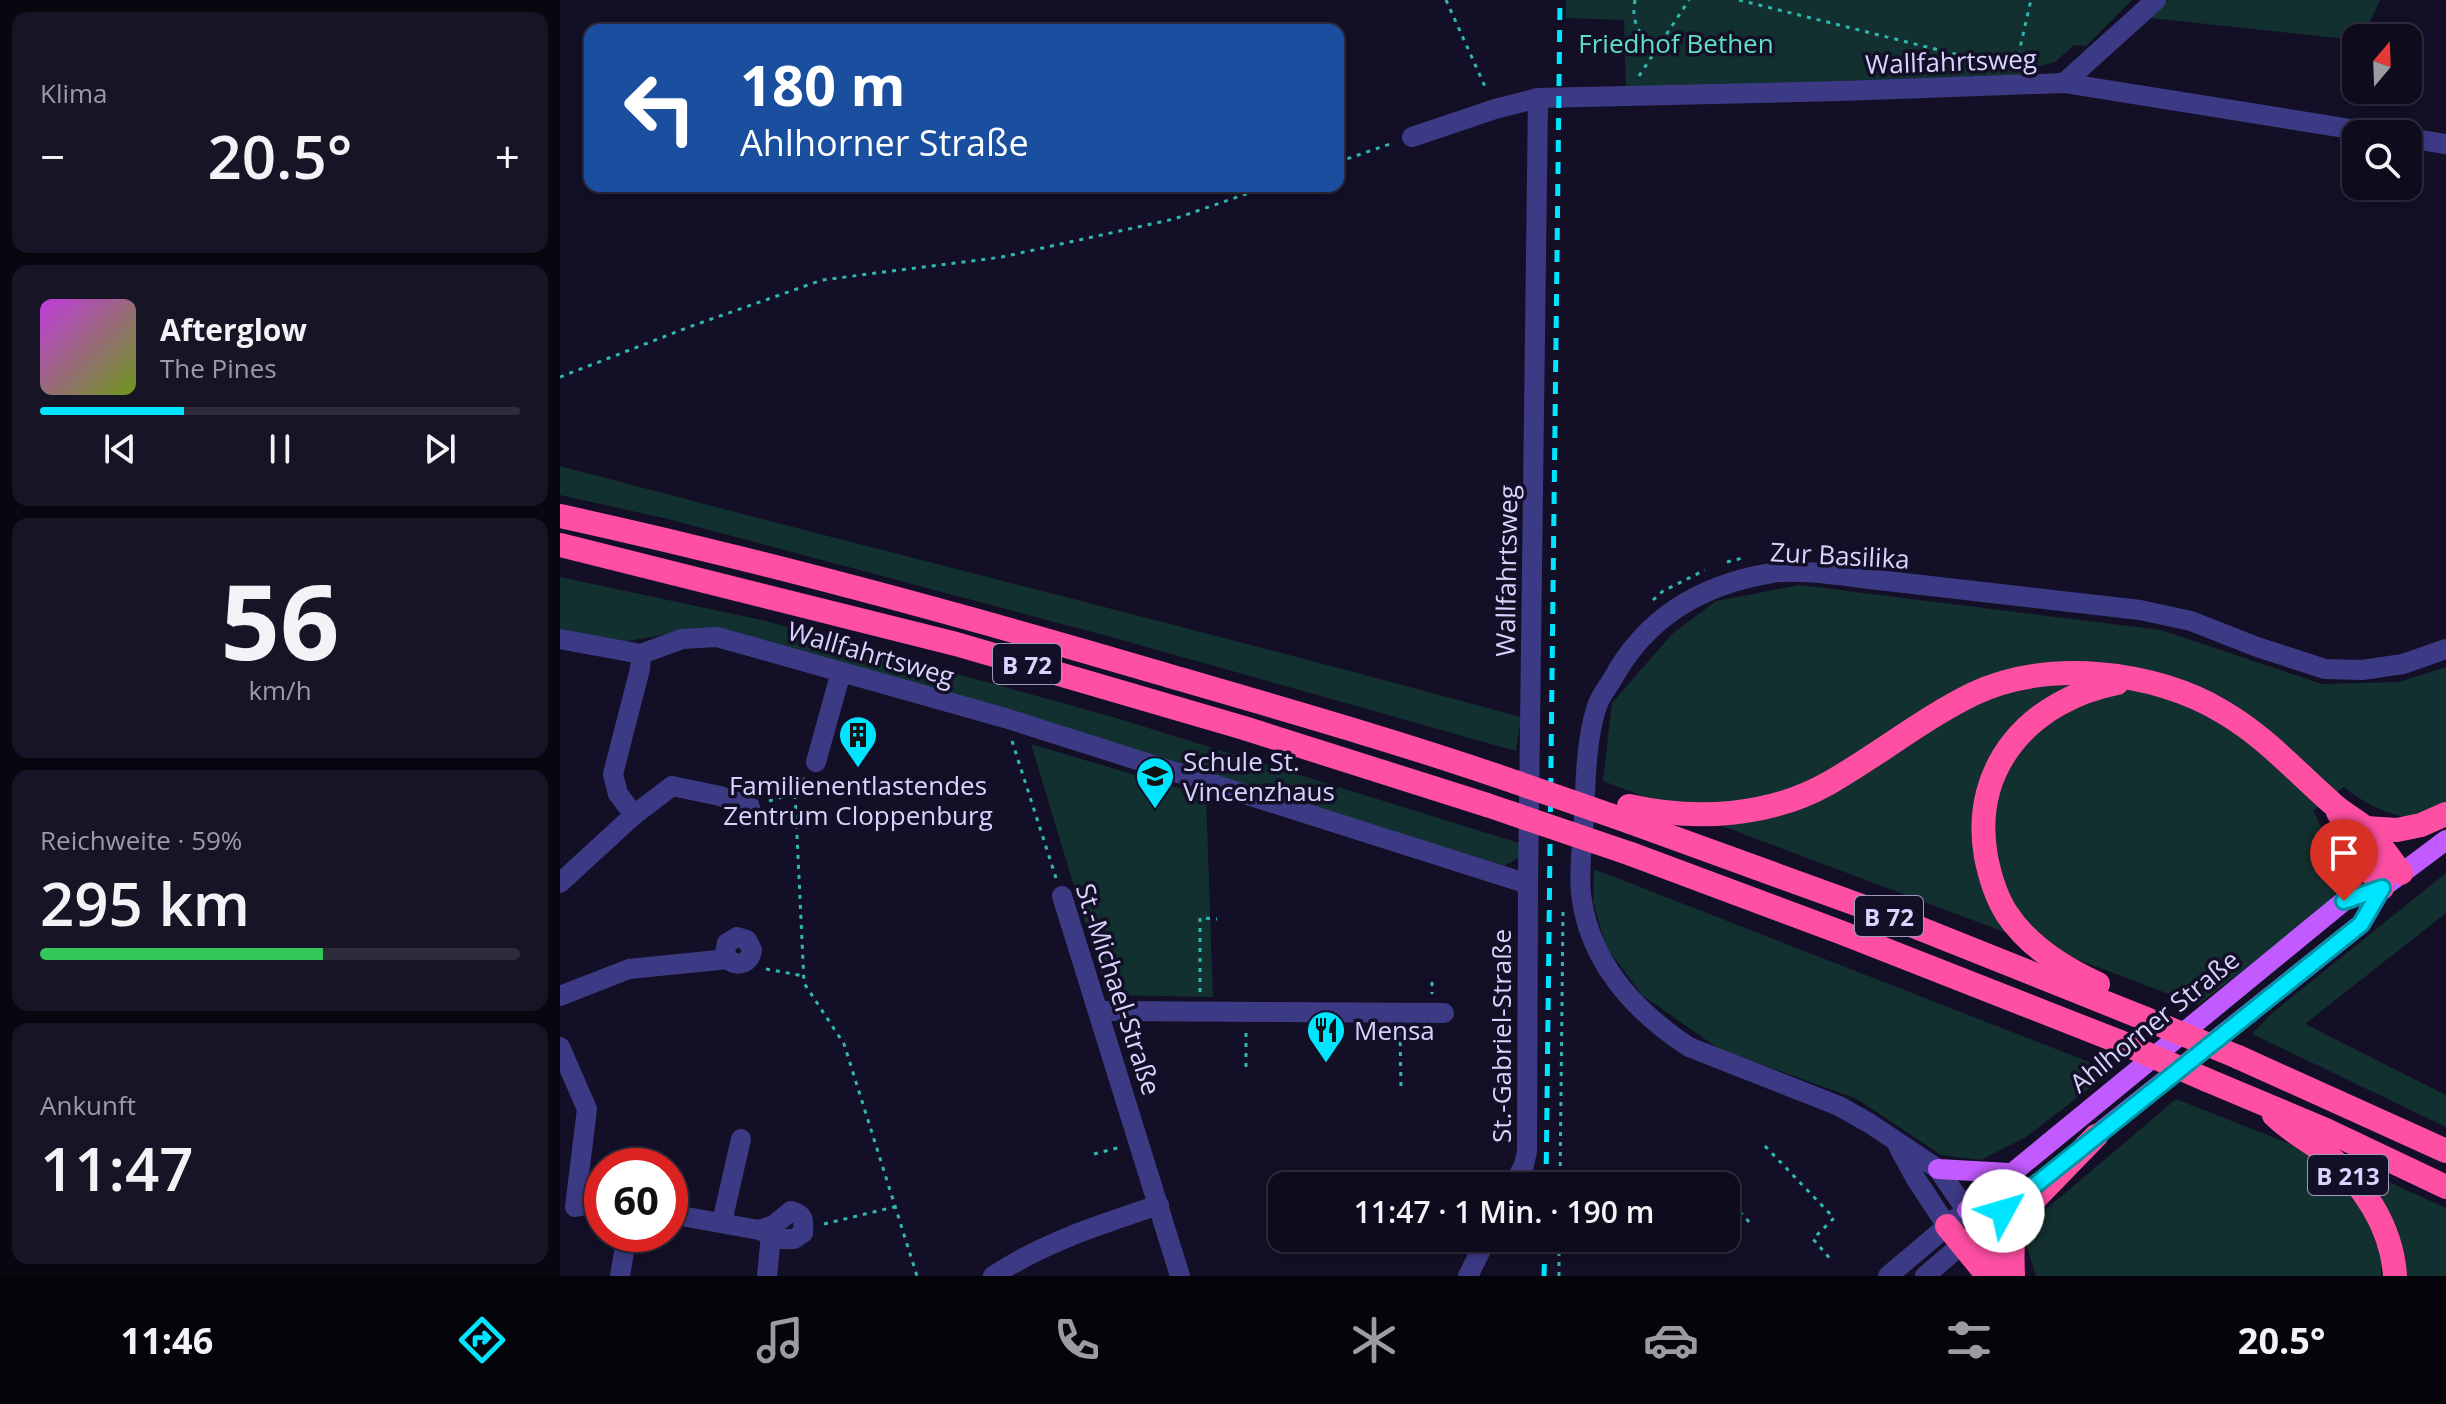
<!DOCTYPE html>
<html lang="de">
<head>
<meta charset="utf-8">
<style>
	:root { --surface:#0e0b1c; --page:#171425; --text:#f1f3f6; --muted:#9b9ba3; --line:#2e2b3b; --accent:#00e5ff }
	body { margin:0; font-family:"Open Sans",sans-serif; background:var(--page); color:var(--text); height:100vh; display:flex; flex-direction:column; font-size:30px; white-space:nowrap }
	* { box-sizing:border-box; margin:0 }
	p { font-size:26px; color:var(--muted) }
	.icon { flex:none; width:44px; height:44px; fill:none; stroke:currentColor; stroke-width:2; stroke-linecap:round; stroke-linejoin:round }
	.map { position:relative; flex:1; overflow:hidden }
	.drawer { display:flex; flex-direction:column; gap:12px; padding:12px; background:#08060f; width:560px }
	.drawer>* { flex:none }
	.top-card { position:absolute; left:24px; top:24px; width:760px; height:168px; border-radius:16px; box-shadow:0 4px 12px #0003,0 0 0 2px var(--line); background:#1a4fa0; color:#fff; overflow:hidden }
	.needle { width:52px; rotate:19deg }
	.buttons { position:absolute; left:1782px; top:24px; display:grid; gap:16px }
	.buttons a { display:grid; place-items:center; width:80px; height:80px; border-radius:16px; background:var(--surface); box-shadow:0 4px 12px #0003,0 0 0 2px var(--line); font-size:40px }
	.speed { position:absolute; left:24px; top:1148px; display:flex; gap:16px; font-size:40px; font-weight:700; text-align:center }
	.speed>* { display:grid; place-content:center; width:104px; height:104px; border-radius:50%; background:var(--surface); box-shadow:0 4px 12px #0003,0 0 0 2px var(--line); line-height:1 }
	.speed .limit { border:12px solid #d22; background:#fff; color:#111 }
	.pin { position:absolute; display:grid; place-items:center; width:68px; height:68px; color:#fff; margin:-82px -34px; border-radius:50% 50% 50% 0; rotate:-45deg; box-shadow:0 0 8px #0007 }
	.pin .icon { rotate:45deg }
	.me { position:absolute; width:88px; margin:-44px; rotate:51deg; stroke-linejoin:round; filter:drop-shadow(0 0 6px #0008) }
	.turn { display:flex; align-items:center; gap:28px; height:168px; padding:0 24px; font-size:36px }
	.turn .icon { width:104px; height:104px; stroke-width:2.5 }
	.turn b { display:block; font-size:56px; line-height:68px }
	.big { font-size:60px; font-weight:600; line-height:1.1 }
	.drawer .tile { flex:1; display:flex; flex-direction:column; justify-content:center; gap:12px; min-width:0; padding:0 28px; border-radius:16px; background:var(--page) }
	.drawer .dial { align-items:center; gap:0 }
	.dial b { font-size:104px; line-height:1 }
	.song { display:flex; align-items:center; gap:24px }
	.cover { width:96px; height:96px; border-radius:12px; background:linear-gradient(135deg,hsl(290 70% 55%),hsl(80 70% 35%)) }
	.played { height:8px; border-radius:4px; background:linear-gradient(90deg,var(--accent) 30%,var(--line) 30%) }
	.keys { display:flex; justify-content:space-around; direction:ltr }
	.heat { display:flex; justify-content:space-between; align-items:center; font-size:44px; direction:ltr }
	.charge { height:12px; border-radius:6px; background:linear-gradient(90deg,#34c759 59%,var(--line) 0) }
	.trip { position:absolute; left:708px; top:1172px; width:472px; height:80px; border-radius:16px; background:var(--surface); box-shadow:0 4px 12px #0003,0 0 0 2px var(--line); font-weight:600; line-height:80px; text-align:center }
	.tabs { display:flex; height:128px; justify-content:space-around; align-items:center; background:#06040b; color:var(--muted) }
	.tabs .icon { width:56px; height:56px }
	.tabs .on { color:var(--accent) }
	.tabs b { font-size:36px; color:var(--text) }
	main { display:flex; flex:1; min-height:0 }
	.map>svg:first-child { display:block }
</style>
</head>
<body>
<main>
<section class="drawer">
<div class="tile"><p>Klima</p>
<div class="heat"><a>−</a><b class="big">20.5°</b><a>+</a></div>
</div>
<div class="tile">
<div class="song"><i class="cover"></i><div><b>Afterglow</b><p>The Pines</p></div></div>
<div class="played"></div>
<div class="keys"><svg class="icon" aria-label="previous" viewBox="0 0 24 24"><path d="M18 5L8 12l10 7zM5 5v14"/></svg><svg class="icon" aria-label="pause" viewBox="0 0 24 24"><path d="M8 5v14M16 5v14"/></svg><svg class="icon" aria-label="next" viewBox="0 0 24 24"><path d="M6 5l10 7-10 7zM19 5v14"/></svg></div>
</div>
<div class="tile dial"><b>56</b><p>km/h</p></div>
<div class="tile"><p>Reichweite · 59%</p><b class="big">295 km</b><div class="charge"></div></div>
<div class="tile"><p>Ankunft</p><b class="big">11:47</b></div>
</section>
<div class="map">
<svg width="1886" height="1276" viewBox="0 0 1886 1276">
	<rect width="100%" height="100%" fill="#130f26"/>
	<g fill="#12302f">
		<polygon points="1006,0 1572,0 1526,46 1514,45 1495,62 1469,69 1466,75 1066,88 1064,20 1006,18"/>
		<polygon points="1608,0 1820,0 1802,38 1796,38 1796,40 1590,18"/>
		<path d="M0,466C320,551 642,630 961,717L956,751L551,637L108,519L0,495Z"/>
		<polygon points="0,577 206,621 553,717 959,843 960,857 944,866 441,708 144,628 62,642 0,629"/>
		<path d="M1240,585L1601,630L1762,684L1839,682L1886,667V802C1880,806 1871,814 1863,816C1835,821 1805,804 1784,787L1753,811L1781,866L1779,890L1760,911L1638,1005L1043,781L1052,703L1113,633L1156,601Z"/>
		<polygon points="471,744 646,796 653,997 547,995"/>
		<polygon points="1034,869 1552,1071 1466,1137 1421,1160 1381,1155 1297,1099 1159,1049 1082,995 1046,947 1033,902"/>
		<polygon points="1886,873 1886,913 1745,1024 1886,1095 1886,1127 1692,1034 1712,1013"/>
		<polygon points="1616,1099 1735,1146 1756,1158 1790,1188 1821,1246 1821,1276 1476,1276 1467,1247 1478,1216"/>
		<polygon points="1798,1168 1886,1208 1886,1276 1842,1276"/>
	</g>
	<g fill="none" stroke-linecap="round" stroke-linejoin="round">
		<g stroke="#2fb8b0" stroke-width="3" stroke-dasharray="4 6" stroke-linecap="butt">
			<polyline points="886,0 927,91"/>
			<path d="M1075,0C1071,21 1078,34 1095,48"/>
			<polyline points="1179,0 1439,65"/>
			<polyline points="1456,65 1471,0"/>
			<polyline points="1079,76 1129,0"/>
			<polyline points="778,162 833,143"/>
			<polyline points="0,377 129,327 262,280 442,257 614,219 709,186"/>
			<polyline points="1167,562 1183,558"/>
			<polyline points="1093,600 1103,591 1145,570"/>
			<polyline points="452,741 496,878"/>
			<polyline points="245,778 235,793 244,983 284,1044 357,1276"/>
			<polyline points="209,801 235,793"/>
			<polyline points="206,969 244,976"/>
			<polyline points="872,982 872,994"/>
			<polyline points="640,992 640,918 657,919"/>
			<polyline points="840,1032 841,1088"/>
			<polyline points="686,1067 686,1032"/>
			<polyline points="1205,1146 1274,1218 1253,1239 1273,1262"/>
			<polyline points="534,1154 561,1147"/>
			<polyline points="1000,1186 1003,910"/>
			<polyline points="1166,1197 1190,1223"/>
			<polyline points="264,1224 334,1207"/>
			<polyline points="999,1276 999,1238"/>
		</g>
		<g stroke="#3d3a85" stroke-width="20">
			<polyline points="1504,83 1596,0"/>
			<polyline points="852,137 935,109 978,98 1281,91 1504,83 1822,134"/>
			<polyline points="1848,138 1886,144"/>
			<polyline points="0,639 81,654 122,639 157,637 445,718 968,884 978,98"/>
			<polyline points="256,762 281,672"/>
			<polyline points="74,815 112,786 160,796 190,807"/>
			<polyline points="0,883 74,815 58,794 53,774 80,669 81,654"/>
			<polyline points="502,896 620,1276"/>
			<path d="M0,996L69,969L168,959C178,968 190,963 192,950L187,940L177,937L167,943L165,953L168,959"/>
			<polyline points="539,1011 884,1013"/>
			<polyline points="0,1047 27,1109 15,1207 27,1205 42,1210"/>
			<polyline points="1338,1146 1356,1179 1387,1226"/>
			<polyline points="953,1186 964,1165 967,1151 968,884"/>
			<path d="M110,1214L199,1230L221,1239H234L243,1233C244,1220 244,1214 231,1211L214,1225L199,1230"/>
			<polyline points="162,1222 181,1139"/>
			<path d="M1416,1224L1378,1169L1309,1123L1279,1106L1129,1047C1074,1011 1029,961 1021,894C1019,874 1021,853 1023,833C1026,792 1024,746 1037,706C1040,697 1047,688 1052,680C1086,617 1143,584 1212,573C1240,568 1296,578 1327,581C1411,591 1496,600 1580,610L1631,621L1697,647L1765,669L1802,670L1843,664L1886,649"/>
			<polyline points="60,1276 67,1234"/>
			<polyline points="207,1276 211,1235"/>
			<path d="M433,1276C484,1242 542,1224 599,1205"/>
			<polyline points="908,1276 927,1238"/>
			<polyline points="1328,1276 1398,1217"/>
			<polyline points="1365,1276 1401,1245"/>
		</g>
		<g stroke="#c25bff" stroke-width="20">
			<polyline points="1524,1145 1801,924 1822,888"/>
			<polyline points="1378,1169 1449,1173"/>
			<polyline points="1407,1210 1784,901 1822,888 1886,840"/>
			<polyline points="1410,1239 1478,1183"/>
		</g>
		<g stroke="#ff4fa3" stroke-width="24">
			<path d="M0,516C201,560 399,614 596,672C716,707 837,741 955,782"/>
			<polyline points="0,545 396,644 684,728 927,805"/>
			<path d="M1069,806C1135,821 1209,817 1269,783C1318,755 1362,719 1413,694C1487,659 1594,670 1663,712C1706,737 1737,773 1774,805C1783,813 1794,819 1803,826C1818,839 1829,858 1841,873"/>
			<polyline points="1778,812 1810,870 1822,888"/>
			<polyline points="1070,822 1321,913 1586,1019"/>
			<polyline points="1805,828 1837,830 1861,825 1886,814"/>
			<polyline points="1071,854 1280,932 1560,1042"/>
			<path d="M1538,984C1503,968 1469,947 1447,914C1436,897 1430,877 1426,857C1410,766 1471,700 1557,683"/>
			<polyline points="1678,1057 1886,1151"/>
			<polyline points="1647,1080 1766,1130 1886,1187"/>
			<path d="M1714,1115C1730,1131 1748,1140 1765,1153C1803,1183 1832,1227 1835,1276"/>
			<polyline points="1387,1226 1428,1276"/>
			<polyline points="1420,1230 1453,1276"/>
			<path d="M1453,1276C1452,1252 1451,1232 1463,1211L1536,1136"/>
		</g>
		<g stroke="#00e5ff" stroke-width="5" stroke-dasharray="12 10" stroke-linecap="butt">
			<polyline points="986,1186 1000,0"/>
			<polyline points="984,1276 985,1238"/>
		</g>
		<g stroke="#ff4fa3" stroke-width="24">
			<polyline points="955,782 1070,822"/>
			<polyline points="927,805 1071,854"/>
			<polyline points="1586,1019 1678,1057"/>
			<polyline points="1560,1042 1647,1080"/>
		</g>
	</g>
	<g fill="none" stroke-linecap="round" stroke-linejoin="round">
		<defs>
			<polyline id="route" points="1443,1211 1801,924 1822,888 1784,901"/>
		</defs>
		<use href="#route" stroke="#0095a6" stroke-width="20"/>
		<use href="#route" stroke="#00e5ff" stroke-width="14"/>
	</g>
	<defs>
		<symbol id="building-pin" viewBox="-11 -11 22 30"><path d="M0 17L-7.5 6A9.5 9.5 0 1 1 7.5 6Z" fill="#00e5ff" stroke="#130f26"/><path d="M-4-6H4V6H1V3H-1V6H-4ZM-2.5-4.3h1.7v1.8h-1.7ZM.8-4.3h1.7v1.8H.8ZM-2.5-1h1.7V.8h-1.7ZM.8-1h1.7V.8H.8Z" fill="#111"/></symbol>
		<symbol id="school-pin" viewBox="-11 -11 22 30"><path d="M0 17L-7.5 6A9.5 9.5 0 1 1 7.5 6Z" fill="#00e5ff" stroke="#130f26"/><path d="M0-5L7-2L0 1L-7-2ZM-4 1L0 2.5L4 1V4Q0 6-4 4Z" fill="#111"/></symbol>
		<symbol id="restaurant-pin" viewBox="-11 -11 22 30"><path d="M0 17L-7.5 6A9.5 9.5 0 1 1 7.5 6Z" fill="#00e5ff" stroke="#130f26"/><path d="M-5-6h1v4h1v-4h1v4h1v-4h1v5L-1.5 .5V6h-2V.5L-5-1ZM5-6V6H3V1.5H1.5Q1.5-4 5-6Z" fill="#111"/></symbol>
	</defs>
	<g fill-rule="evenodd">
		<use href="#building-pin" x="276" y="713" width="44" height="60"/>
		<use href="#school-pin" x="573" y="754" width="44" height="60"/>
		<use href="#restaurant-pin" x="744" y="1008" width="44" height="60"/>
	</g>
	<g text-anchor="middle" dominant-baseline="central" stroke-width="7" stroke-linejoin="round" paint-order="stroke">
		<g fill="#130f26" stroke="#9e99be" stroke-width="2">
			<rect x="433" y="644" width="68" height="40" rx="6"/>
			<rect x="1295" y="896" width="68" height="40" rx="6"/>
			<rect x="1748" y="1155" width="80" height="40" rx="6"/>
		</g>
		<g font-size="24" font-weight="bold" fill="#d9d4ff">
			<text x="467" y="664">B 72</text>
			<text x="1329" y="916">B 72</text>
			<text x="1788" y="1175">B 213</text>
		</g>
		<g font-size="26" fill="#5fe0c0" stroke="#130f26">
			<text x="1116" y="43">Friedhof Bethen</text>
		</g>
		<g font-size="26" fill="#d9d4ff" stroke="#130f26">
			<text transform="translate(1391 61) rotate(-2)">Wallfahrtsweg</text>
			<text transform="translate(1280 555) rotate(3)">Zur Basilika</text>
			<text transform="translate(946 571) rotate(-89)">Wallfahrtsweg</text>
			<text transform="translate(311 653) rotate(16)">Wallfahrtsweg</text>
			<text transform="translate(559 989) rotate(72)">St.-Michael-Straße</text>
			<text transform="translate(1594 1021) rotate(-39)">Ahlhorner Straße</text>
			<text transform="translate(941 1036) rotate(-90)">St.-Gabriel-Straße</text>
		</g>
		<g font-size="26" fill="#d9d4ff" stroke="#130f26" text-anchor="start">
			<text x="623" y="761">Schule St.<tspan x="623" dy="30">Vincenzhaus</tspan></text>
			<text x="298" y="785" text-anchor="middle">Familienentlastendes<tspan x="298" dy="30">Zentrum Cloppenburg</tspan></text>
			<text x="794" y="1030">Mensa</text>
		</g>
	</g>
</svg>
<div class="buttons">
<a><svg class="needle" viewBox="-14 -14 28 28"><path d="M0-13l5 13h-10z" fill="#e53935"/><path d="M0 13l5-13h-10z" fill="#9b9ba3"/></svg></a>
<a><svg class="icon" aria-label="search" viewBox="0 0 24 24"><circle cx="10" cy="10" r="6"/><path d="M15 15l6 6"/></svg></a>
</div>
<div class="speed"><div class="limit">60</div></div>
<div class="pin" style="left:1784px;top:901px;background:#d93025"><svg class="icon" aria-label="arrive" viewBox="0 0 24 24"><path d="M6 21V4h12l-3 4 3 4H6"/></svg></div>
<svg class="me" style="left:1443px;top:1211px" viewBox="-20 -20 40 40"><circle r="19" fill="#fff"/><path d="M0-13L10 11 0 6-10 11z" fill="#00e5ff"/></svg>
<div class="trip">11:47 · 1 Min. · 190 m</div>
<div class="top-card">
<div class="turn"><svg class="icon" aria-label="left" viewBox="0 0 24 24"><path d="M17 20v-9H6M10 6l-5 5 5 5"/></svg><div><b>180 m</b>Ahlhorner Straße</div></div>
</div>
</div>
</main>
<nav class="tabs">
<b>11:46</b>
<svg class="icon on" aria-label="directions" viewBox="0 0 24 24"><path d="M12 3l9 9-9 9-9-9zM9 14v-3h6M13 9l2 2-2 2"/></svg>
<svg class="icon" aria-label="music" viewBox="0 0 24 24"><path d="M9 18V5l10-2v13"/><circle cx="6" cy="18" r="3"/><circle cx="16" cy="16" r="3"/></svg>
<svg class="icon" aria-label="phone" viewBox="0 0 24 24"><path d="M5 4h4l2 5-3 2q2 4 5 5l2-3 5 2v4C11 20 4 13 5 4z"/></svg>
<svg class="icon" aria-label="climate" viewBox="0 0 24 24"><path d="M12 3v18M4 7l16 10M4 17L20 7"/></svg>
<svg class="icon" aria-label="car" viewBox="0 0 24 24"><path d="M5 17H2v-5l4-1 3-4h7l3 4 3 1v5h-3M9 17h6M6 11h13"/><circle cx="7" cy="17" r="2"/><circle cx="17" cy="17" r="2"/></svg>
<svg class="icon" aria-label="filters" viewBox="0 0 24 24"><path d="M4 7h16M4 17h16"/><circle cx="9" cy="7" r="2"/><circle cx="15" cy="17" r="2"/></svg>
<b>20.5°</b>
</nav>
</body>
</html>
